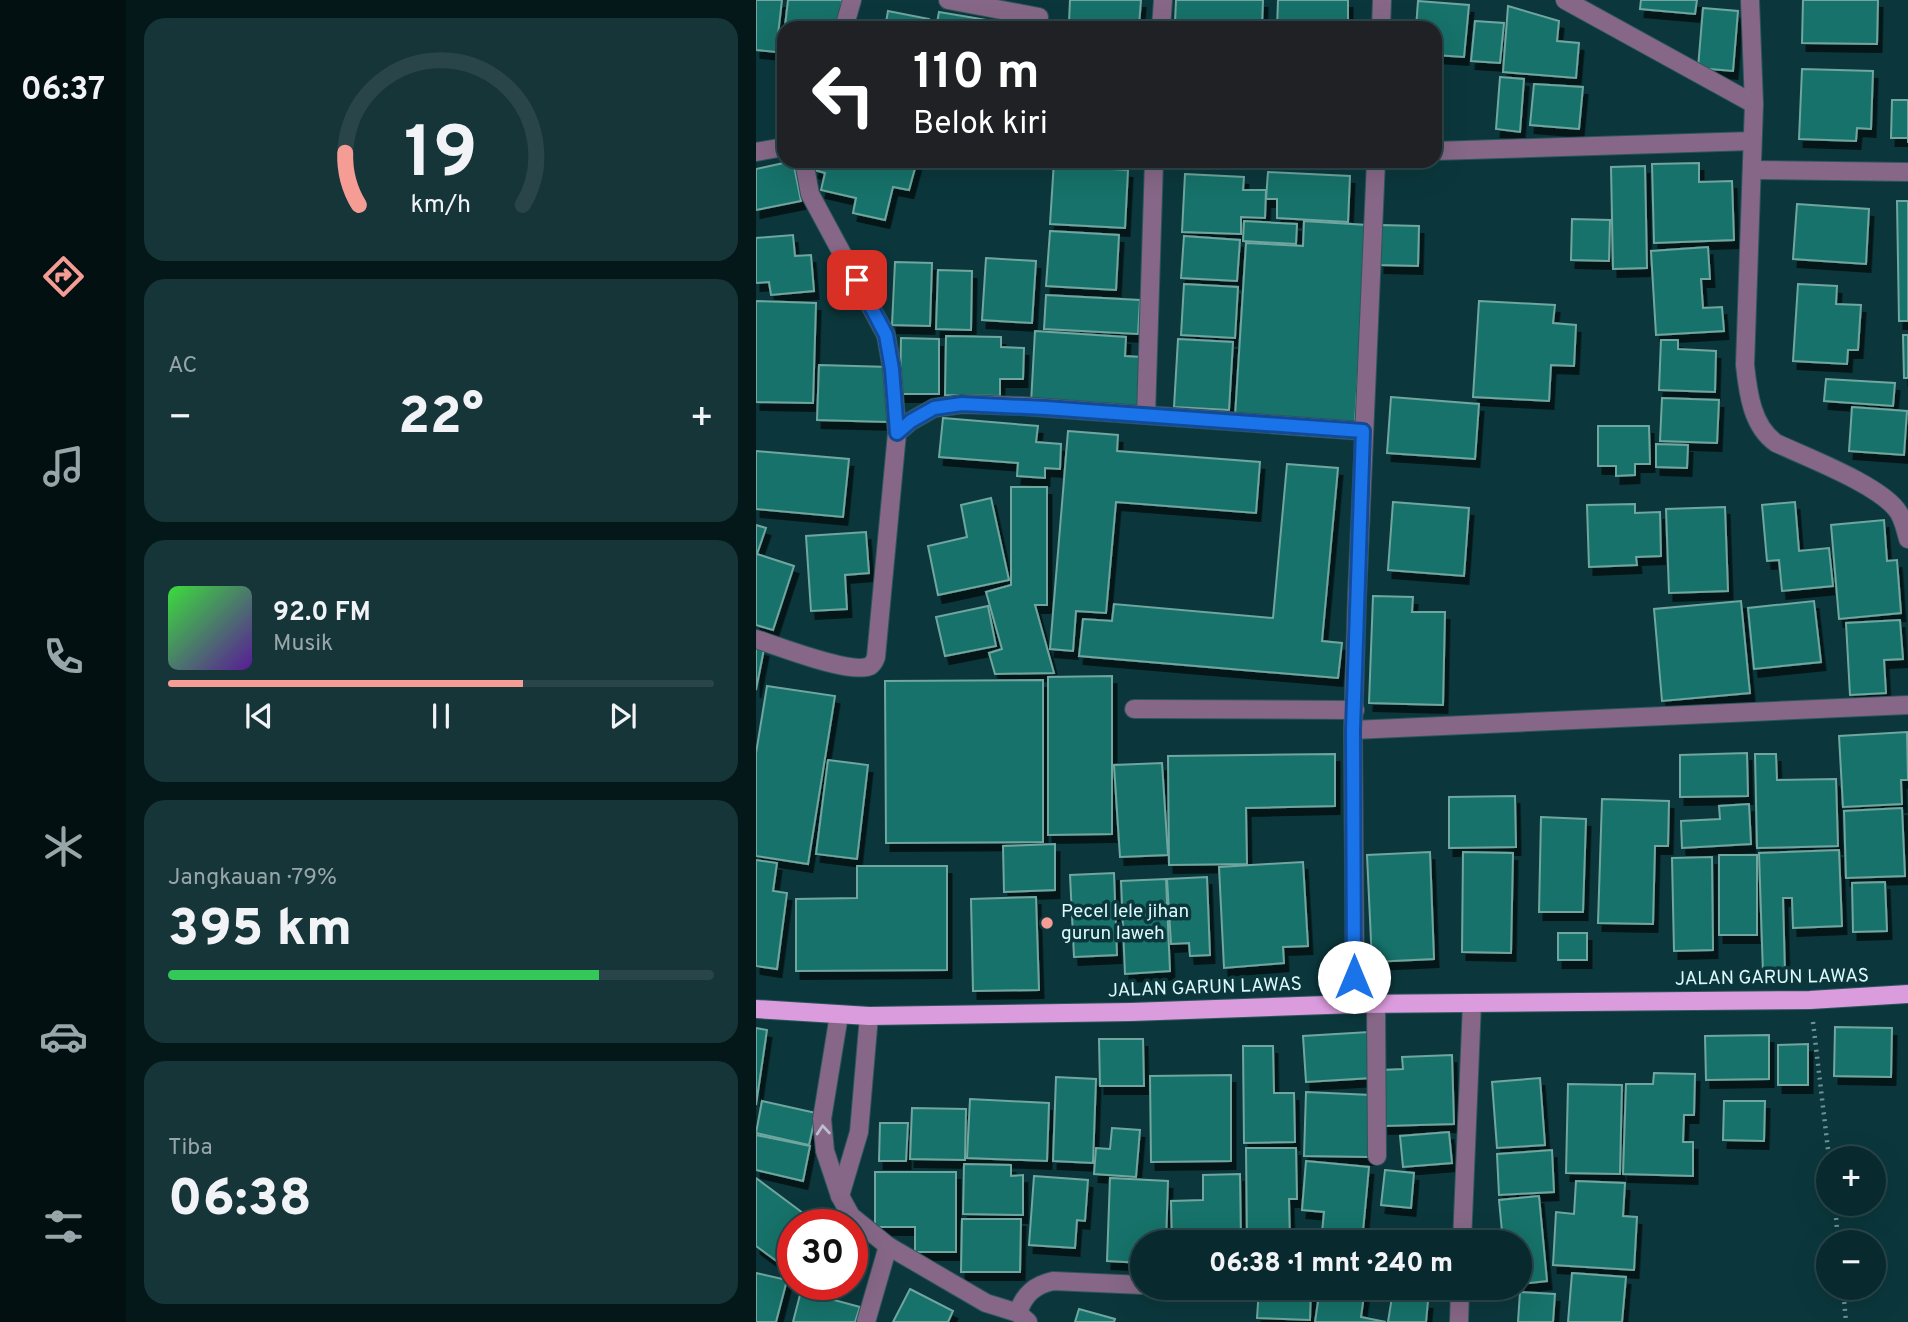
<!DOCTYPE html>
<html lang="id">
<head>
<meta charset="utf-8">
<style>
	:root { --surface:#08292d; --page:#163539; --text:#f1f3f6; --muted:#98a6aa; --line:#294549; --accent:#f59c94 }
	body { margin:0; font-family:Overpass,sans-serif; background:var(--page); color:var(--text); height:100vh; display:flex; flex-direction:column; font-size:26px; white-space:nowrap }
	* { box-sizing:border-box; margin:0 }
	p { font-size:23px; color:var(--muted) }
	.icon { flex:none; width:38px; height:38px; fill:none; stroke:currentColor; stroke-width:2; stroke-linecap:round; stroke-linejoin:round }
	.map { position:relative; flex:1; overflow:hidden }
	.drawer { display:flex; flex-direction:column; gap:18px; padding:18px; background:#041719; width:630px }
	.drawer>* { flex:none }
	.banner { position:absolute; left:21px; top:21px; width:665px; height:147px; border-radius:21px; box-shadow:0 7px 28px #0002,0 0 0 2px var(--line); background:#202124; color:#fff; overflow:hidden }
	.fabs { position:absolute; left:1060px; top:1146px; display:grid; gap:14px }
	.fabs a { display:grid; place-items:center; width:70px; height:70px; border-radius:50%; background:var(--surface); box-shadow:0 7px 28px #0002,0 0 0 2px var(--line); font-size:35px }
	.speed { position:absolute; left:21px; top:1209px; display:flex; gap:14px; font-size:35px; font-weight:700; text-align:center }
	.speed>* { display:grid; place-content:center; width:91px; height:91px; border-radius:50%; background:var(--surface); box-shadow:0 7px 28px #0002,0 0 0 2px var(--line); line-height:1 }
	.speed .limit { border:10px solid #d22; background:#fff; color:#111 }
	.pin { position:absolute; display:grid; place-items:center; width:60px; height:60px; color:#fff; margin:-30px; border-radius:14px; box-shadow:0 4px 10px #0006 }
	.me { position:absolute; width:77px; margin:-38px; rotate:0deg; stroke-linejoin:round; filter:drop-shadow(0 0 5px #0008) }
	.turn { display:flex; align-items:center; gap:24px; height:147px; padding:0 21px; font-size:32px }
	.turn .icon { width:91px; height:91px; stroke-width:2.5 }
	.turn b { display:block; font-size:49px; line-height:60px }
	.big { font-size:52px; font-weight:800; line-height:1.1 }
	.drawer .card { flex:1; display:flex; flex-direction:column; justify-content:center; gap:10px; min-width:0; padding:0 24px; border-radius:21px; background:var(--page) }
	.drawer .dial { align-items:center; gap:0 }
	.dial svg { height:182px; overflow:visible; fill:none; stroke:var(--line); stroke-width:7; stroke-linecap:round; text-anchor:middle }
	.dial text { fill:var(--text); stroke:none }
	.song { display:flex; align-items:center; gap:21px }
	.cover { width:84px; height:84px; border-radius:10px; background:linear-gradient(135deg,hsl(120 70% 55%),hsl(270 70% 35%)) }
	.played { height:7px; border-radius:4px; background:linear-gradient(90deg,var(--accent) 65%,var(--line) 65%) }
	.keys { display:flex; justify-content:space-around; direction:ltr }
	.heat { display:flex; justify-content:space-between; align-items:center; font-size:38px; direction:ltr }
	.charge { height:10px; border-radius:5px; background:linear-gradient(90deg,#34c759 79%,var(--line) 0) }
	.trip { position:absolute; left:374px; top:1230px; width:402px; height:70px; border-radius:35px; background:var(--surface); box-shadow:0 7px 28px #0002,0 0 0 2px var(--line); font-weight:800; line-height:70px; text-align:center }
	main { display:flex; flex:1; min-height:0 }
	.tab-bar { display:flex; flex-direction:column; width:126px; justify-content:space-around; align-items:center; background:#031012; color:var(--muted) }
	.tab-bar .icon { width:49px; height:49px }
	.tab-bar .selected { color:var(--accent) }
	.tab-bar b { font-size:32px; color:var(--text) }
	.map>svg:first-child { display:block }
</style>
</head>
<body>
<main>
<nav class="tab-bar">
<b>06:37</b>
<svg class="icon selected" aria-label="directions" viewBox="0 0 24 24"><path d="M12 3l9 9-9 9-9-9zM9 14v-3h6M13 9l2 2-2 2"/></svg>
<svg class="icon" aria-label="music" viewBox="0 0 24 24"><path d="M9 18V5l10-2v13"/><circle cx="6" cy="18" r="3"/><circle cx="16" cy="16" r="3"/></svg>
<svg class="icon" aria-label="phone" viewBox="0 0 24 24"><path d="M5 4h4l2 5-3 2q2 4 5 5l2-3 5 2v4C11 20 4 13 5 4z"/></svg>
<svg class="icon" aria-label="climate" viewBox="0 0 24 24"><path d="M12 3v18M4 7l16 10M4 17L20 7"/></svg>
<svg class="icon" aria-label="car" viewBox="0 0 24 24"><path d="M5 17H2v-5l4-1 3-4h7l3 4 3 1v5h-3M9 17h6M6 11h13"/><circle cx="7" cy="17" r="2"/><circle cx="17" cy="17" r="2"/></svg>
<svg class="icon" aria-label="filters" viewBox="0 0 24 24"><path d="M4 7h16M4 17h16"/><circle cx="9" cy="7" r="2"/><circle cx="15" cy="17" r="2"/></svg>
</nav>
<section class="drawer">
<div class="card dial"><svg viewBox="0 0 100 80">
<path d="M14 69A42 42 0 1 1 86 69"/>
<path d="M14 69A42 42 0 0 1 8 46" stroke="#f59c94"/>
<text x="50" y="56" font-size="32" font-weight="700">19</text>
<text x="50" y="72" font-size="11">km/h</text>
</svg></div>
<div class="card"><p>AC</p>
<div class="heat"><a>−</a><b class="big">22°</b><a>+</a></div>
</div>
<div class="card">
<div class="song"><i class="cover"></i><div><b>92.0 FM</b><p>Musik</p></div></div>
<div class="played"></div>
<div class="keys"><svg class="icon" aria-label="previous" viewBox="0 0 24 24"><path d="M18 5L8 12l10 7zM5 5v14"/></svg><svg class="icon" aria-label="pause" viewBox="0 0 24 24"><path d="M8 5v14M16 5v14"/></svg><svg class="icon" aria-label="next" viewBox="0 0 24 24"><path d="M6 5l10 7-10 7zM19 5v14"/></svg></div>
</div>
<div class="card"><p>Jangkauan · 79%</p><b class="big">395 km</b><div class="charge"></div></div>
<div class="card"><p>Tiba</p><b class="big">06:38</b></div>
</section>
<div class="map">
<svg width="1152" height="1322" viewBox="0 0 1152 1322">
	<defs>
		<filter id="shadow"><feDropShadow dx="4.5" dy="8" stdDeviation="0" flood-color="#0009"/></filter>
	</defs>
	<rect width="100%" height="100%" fill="#0b373c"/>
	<g fill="#18726a" stroke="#6fa69f" stroke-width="2" filter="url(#shadow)">
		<polygon points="0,0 26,0 20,52 0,50"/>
		<polygon points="32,0 86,0 83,28 29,26"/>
		<polygon points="314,0 385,0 383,26 313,22"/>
		<polygon points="420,0 507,0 506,27 419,22"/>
		<polygon points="522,0 592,0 592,26 580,26 580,28 521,28"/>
		<polygon points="885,0 941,0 939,14 884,9"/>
		<polygon points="1047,0 1122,0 1121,44 1046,43"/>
		<polygon points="662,1 713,5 708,57 679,55 679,28 660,28"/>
		<polygon points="752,6 803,21 801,41 823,43 820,78 747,72"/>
		<polygon points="947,8 982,11 977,71 942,68"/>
		<polygon points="132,11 173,19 171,28 129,28"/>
		<polygon points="183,12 237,21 236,28 180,28"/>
		<polygon points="719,21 748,23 744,63 715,61"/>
		<polygon points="313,24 372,27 372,28 313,28"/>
		<polygon points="1046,69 1117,71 1115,129 1101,128 1100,141 1043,139"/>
		<polygon points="744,77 768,79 764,132 740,129"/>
		<polygon points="778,84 827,87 823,129 774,125"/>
		<polygon points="1136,100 1152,100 1152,143 1152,138 1135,138"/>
		<polygon points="37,161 45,201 0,210 0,169"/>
		<polygon points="60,161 161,161 153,190 137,187 129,220 97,213 100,198 65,190 69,173 58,170"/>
		<polygon points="298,161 324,161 324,167 372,170 369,228 294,224"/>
		<polygon points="943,163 943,182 976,181 978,240 898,243 896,164"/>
		<polygon points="889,166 891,268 857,269 855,167"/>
		<polygon points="512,172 594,176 592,222 521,218 521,199 510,199"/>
		<polygon points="429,174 488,177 487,190 510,190 509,218 485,217 485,234 426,232"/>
		<polygon points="1141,201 1152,201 1152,321 1143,321"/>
		<polygon points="1041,204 1113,209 1110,264 1037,259"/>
		<polygon points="816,219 854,220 853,261 815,260"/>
		<polygon points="488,221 541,224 540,244 487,241"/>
		<polygon points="548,221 611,225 599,423 479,416 490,243 547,246"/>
		<polygon points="625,225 663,226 662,266 624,265"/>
		<polygon points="294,231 363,235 360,290 290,286"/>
		<polygon points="37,235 39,256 55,255 58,291 15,295 13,282 0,283 0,238"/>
		<polygon points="428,236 484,240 481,281 425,278"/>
		<polygon points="952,247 954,279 945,279 947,308 966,307 968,331 900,335 895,251"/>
		<polygon points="230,258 280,261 276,323 226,320"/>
		<polygon points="139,262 176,263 174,326 136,325"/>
		<polygon points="182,270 216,271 215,330 180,329"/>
		<polygon points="428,284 482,287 479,338 425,335"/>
		<polygon points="1042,284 1081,286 1080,304 1105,305 1102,350 1092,350 1091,364 1037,361"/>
		<polygon points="290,295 384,300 382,334 288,329"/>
		<polygon points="0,301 60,303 57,403 0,402"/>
		<polygon points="723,301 799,305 797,323 820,325 818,366 795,365 793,401 717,397"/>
		<polygon points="279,331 370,337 369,356 387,357 384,410 275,403"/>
		<polygon points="1147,335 1152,335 1152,378 1148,378"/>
		<polygon points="190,336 245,337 245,347 268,348 267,379 244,379 244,396 189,395"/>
		<polygon points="145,338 183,339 183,394 144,394"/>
		<polygon points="422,339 477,342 473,410 418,407"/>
		<polygon points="905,340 922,340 922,349 960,351 959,392 903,390"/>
		<polygon points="63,365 134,367 132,422 61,420"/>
		<polygon points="1070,379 1139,383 1137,406 1068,401"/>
		<polygon points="635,397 723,404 719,459 631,453"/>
		<polygon points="906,398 963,400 961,443 904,441"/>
		<polygon points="1096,407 1151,411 1148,455 1093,451"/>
		<polygon points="187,418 282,426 280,442 305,444 304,469 289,468 289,478 261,476 262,463 183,457"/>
		<polygon points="842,426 893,426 894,464 879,464 879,475 860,476 860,466 842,466"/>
		<polygon points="312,431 362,435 361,451 504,462 500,513 360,502 350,613 320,611 317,651 294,649"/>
		<polygon points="900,444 932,445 931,468 900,467"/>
		<polygon points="0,451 93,459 87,517 0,509"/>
		<polygon points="531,464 582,468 566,641 586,643 582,678 323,656 327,619 356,621 358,604 517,618"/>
		<polygon points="255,487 291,487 291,605 279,605 298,673 239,674 233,653 246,649 230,592 255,585"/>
		<polygon points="235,498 253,580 182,595 172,546 211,537 205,505"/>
		<polygon points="637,502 713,508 708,576 632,570"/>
		<polygon points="1039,502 1043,551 1073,548 1077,586 1026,591 1023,560 1011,561 1006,505"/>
		<polygon points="879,504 879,513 904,512 905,556 880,557 881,565 833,567 831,505"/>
		<polygon points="969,507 972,591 913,593 910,509"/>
		<polygon points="1128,520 1131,561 1141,560 1145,613 1083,619 1075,525"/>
		<polygon points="0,525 10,528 1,554 38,566 17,630 0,625"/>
		<polygon points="110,532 113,573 89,575 91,609 55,611 50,536"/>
		<polygon points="617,596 657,597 656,612 689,612 687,705 613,703"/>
		<polygon points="985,601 994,693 906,701 898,609"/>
		<polygon points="1058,601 1065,662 998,669 992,608"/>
		<polygon points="232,606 240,646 189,656 180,617"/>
		<polygon points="1144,620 1147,659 1128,660 1130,693 1094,695 1090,623"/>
		<polygon points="0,647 8,649 0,690"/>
		<polygon points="356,676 356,834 292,835 292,677"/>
		<polygon points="287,680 287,842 130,843 129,681"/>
		<polygon points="11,686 79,696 52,864 0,856 0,753"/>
		<polygon points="1151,732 1152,780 1145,780 1146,804 1087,807 1083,736"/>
		<polygon points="991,753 992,796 924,797 924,755"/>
		<polygon points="579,754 579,806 490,808 491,864 413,865 412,756"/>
		<polygon points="999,754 1020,754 1021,780 1080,779 1082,846 1001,848"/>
		<polygon points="72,760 112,765 101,859 60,854"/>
		<polygon points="406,763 412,855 364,857 358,765"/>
		<polygon points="759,796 760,847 693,848 693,797"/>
		<polygon points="846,799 913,801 912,846 899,846 897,924 842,923"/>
		<polygon points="993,804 995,844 926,848 925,821 964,819 963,806"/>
		<polygon points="1146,808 1149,876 1090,878 1088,811"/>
		<polygon points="785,817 830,819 827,912 783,912"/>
		<polygon points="299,844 299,890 248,892 247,846"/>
		<polygon points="1083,850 1086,926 1037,928 1036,898 1027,898 1029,973 1007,974 1003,853"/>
		<polygon points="674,852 678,959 616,962 611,855"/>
		<polygon points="707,852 757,853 755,953 706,952"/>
		<rect x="963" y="855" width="38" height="80"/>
		<polygon points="956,857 957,950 918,951 916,858"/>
		<polygon points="0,860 21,863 17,891 31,893 21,969 0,966"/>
		<polygon points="547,862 552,946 527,947 528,963 468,968 463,867"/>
		<polygon points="101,866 191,866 191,970 40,971 40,899 101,898"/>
		<polygon points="358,873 361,955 318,957 314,875"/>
		<polygon points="451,877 454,955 434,956 433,943 415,944 411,879"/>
		<polygon points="410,879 414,971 369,974 365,881"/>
		<polygon points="1129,882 1131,931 1097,932 1096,883"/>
		<polygon points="280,897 283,990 217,991 215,899"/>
		<rect x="802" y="933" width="29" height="27"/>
		<polygon points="1079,1027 1136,1028 1135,1077 1078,1076"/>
		<polygon points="0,1028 11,1030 0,1105"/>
		<polygon points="613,1032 616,1078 550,1082 547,1036"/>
		<polygon points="1013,1035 1013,1079 950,1080 949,1036"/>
		<polygon points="343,1039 387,1039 388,1086 344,1086"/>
		<polygon points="1052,1044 1052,1085 1022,1085 1022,1045"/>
		<polygon points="487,1046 517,1046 518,1093 538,1093 539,1142 488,1143"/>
		<polygon points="696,1055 698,1124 628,1126 625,1070 647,1069 646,1057"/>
		<polygon points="898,1073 939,1074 938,1115 928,1115 927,1142 937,1142 937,1176 867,1174 870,1084 897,1084"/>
		<polygon points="475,1075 475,1161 395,1162 394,1076"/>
		<polygon points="300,1077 340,1079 337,1163 297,1161"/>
		<polygon points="784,1078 789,1145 741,1148 736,1082"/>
		<polygon points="812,1084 866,1085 864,1174 810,1173"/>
		<polygon points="550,1092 615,1095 613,1157 548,1156"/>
		<polygon points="214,1099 293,1103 291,1161 211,1158"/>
		<polygon points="6,1101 60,1113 53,1145 0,1133"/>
		<polygon points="968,1101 1009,1101 1008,1141 967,1140"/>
		<polygon points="156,1108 210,1109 209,1160 154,1159"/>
		<polygon points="124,1123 152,1123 150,1161 123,1161"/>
		<polygon points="356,1128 384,1130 380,1177 338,1174 340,1148 354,1149"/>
		<polygon points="693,1132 696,1163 647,1167 644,1136"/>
		<polygon points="0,1135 54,1146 47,1181 0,1170"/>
		<polygon points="490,1148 540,1148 541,1199 533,1199 534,1240 491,1241"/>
		<polygon points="796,1150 798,1192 743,1195 741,1154"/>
		<polygon points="550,1161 613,1167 606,1242 565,1242 568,1212 546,1210"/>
		<polygon points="208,1164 255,1165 255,1176 267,1175 267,1215 207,1214"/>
		<polygon points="629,1170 658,1173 655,1208 625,1205"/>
		<polygon points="119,1172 200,1172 200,1252 159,1252 159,1227 119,1227"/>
		<polygon points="484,1174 485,1242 416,1242 415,1201 447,1200 447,1175"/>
		<polygon points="278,1176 332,1180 329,1221 321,1220 319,1248 273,1245"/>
		<polygon points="0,1178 63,1225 37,1225 37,1260 30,1268 0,1246"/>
		<polygon points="354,1178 412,1181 410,1242 387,1242 387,1263 351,1261"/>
		<polygon points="820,1181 869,1183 867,1216 881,1217 878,1270 797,1265 800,1212 818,1214"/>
		<polygon points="783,1196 791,1281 765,1284 765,1242 747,1242 743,1200"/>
		<polygon points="206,1219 265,1219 264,1272 205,1272"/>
		<polygon points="0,1273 31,1280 20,1322 0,1322"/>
		<polygon points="816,1273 870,1277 866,1322 812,1322"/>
		<polygon points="503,1288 555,1288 554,1320 501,1318"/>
		<polygon points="564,1288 609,1288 605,1317 630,1322 559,1322"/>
		<polygon points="154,1289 197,1311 192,1322 137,1322"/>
		<polygon points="45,1291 104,1307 99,1322 37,1322"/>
		<polygon points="764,1292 799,1294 797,1322 762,1322"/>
		<polygon points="636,1297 672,1301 670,1322 632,1322"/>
		<polygon points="323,1309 359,1319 358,1322 319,1322"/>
	</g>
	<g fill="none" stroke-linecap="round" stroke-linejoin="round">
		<defs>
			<g id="minor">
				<polyline points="192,0 283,17"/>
				<polyline points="809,0 998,104"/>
				<path d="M994,0L998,104L989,365C992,393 996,426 1020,443C1050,457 1127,486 1143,513C1147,520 1150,531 1152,539"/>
				<polyline points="88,28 96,0"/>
				<polyline points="405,28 407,0"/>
				<polyline points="625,28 626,0"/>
				<polyline points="679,151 996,141"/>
				<polyline points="0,152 28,147"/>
				<polyline points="997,170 1152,172"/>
				<polyline points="390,415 398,161"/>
				<polyline points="141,433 155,421 178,408 206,404 265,406 607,431"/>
				<path d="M0,639C22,646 95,675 114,666C118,663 118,662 120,657L141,433L136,369L130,335L54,194L48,161"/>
				<polyline points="378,709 599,710"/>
				<polyline points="597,730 1152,705"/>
				<polyline points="599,1004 597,730 601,597 620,161"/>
				<polyline points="620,1004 621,1156"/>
				<polyline points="83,1015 66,1119 69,1151 84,1196 95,1216 132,1246 230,1303 262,1313 272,1322"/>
				<polyline points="84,1196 103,1132 113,1016"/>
				<polyline points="706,1242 716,1003"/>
				<path d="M262,1313C268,1294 279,1285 297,1281L387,1285"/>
				<polyline points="110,1322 132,1246"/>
				<polyline points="703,1322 704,1288"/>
			</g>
			<polyline id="major" points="0,1009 113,1016 375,1012 599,1004 1054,1000 1152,994"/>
		</defs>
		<use href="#minor" stroke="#2c565b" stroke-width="20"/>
		<use href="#major" stroke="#2c565b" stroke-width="20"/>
		<g stroke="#6e9296" stroke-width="4.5" stroke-dasharray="2 5" stroke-linecap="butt">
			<polyline points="1057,1022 1073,1158"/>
			<polyline points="1079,1204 1082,1242"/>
			<polyline points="1087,1288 1090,1322"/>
		</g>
		<use href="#minor" stroke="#866787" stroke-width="18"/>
		<use href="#major" stroke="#db9cdd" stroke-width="18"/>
	</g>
	<defs><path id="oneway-chevron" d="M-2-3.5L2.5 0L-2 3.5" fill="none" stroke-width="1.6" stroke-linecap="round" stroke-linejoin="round" transform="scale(1.75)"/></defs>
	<use stroke="#babecd" href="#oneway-chevron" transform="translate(67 1130) rotate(-95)"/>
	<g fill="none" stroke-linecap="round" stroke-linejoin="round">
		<defs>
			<polyline id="route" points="101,280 130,335 136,369 141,433 155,421 178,408 206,404 290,408 607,431 597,730 598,977"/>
		</defs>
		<use href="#route" stroke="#114b97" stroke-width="18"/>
		<use href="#route" stroke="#1a73e8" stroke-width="12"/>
	</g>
	<circle fill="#f59c94" stroke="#0b373c" stroke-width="2.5" cx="291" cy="923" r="7"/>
	<g text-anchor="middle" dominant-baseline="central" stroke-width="7" stroke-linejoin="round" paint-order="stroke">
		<g font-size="19" fill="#dcf8fb" stroke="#0b373c" text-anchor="start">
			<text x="305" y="912">Pecel lele jihan<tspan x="305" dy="22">gurun laweh</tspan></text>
		</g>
		<g font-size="19" fill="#dcf8fb" stroke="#0b373c">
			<text transform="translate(1016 978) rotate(-1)">JALAN GARUN LAWAS</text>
			<text transform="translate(449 988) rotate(-2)">JALAN GARUN LAWAS</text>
		</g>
	</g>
</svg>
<div class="fabs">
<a>+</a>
<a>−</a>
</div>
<div class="speed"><div class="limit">30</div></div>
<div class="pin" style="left:101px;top:280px;background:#d93025"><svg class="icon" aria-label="arrive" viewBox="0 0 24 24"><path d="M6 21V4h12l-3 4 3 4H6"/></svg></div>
<svg class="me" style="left:598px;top:977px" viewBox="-20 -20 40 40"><circle r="19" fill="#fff"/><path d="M0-13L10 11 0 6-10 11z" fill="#1a73e8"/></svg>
<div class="trip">06:38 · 1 mnt · 240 m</div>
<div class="banner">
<div class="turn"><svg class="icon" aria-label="left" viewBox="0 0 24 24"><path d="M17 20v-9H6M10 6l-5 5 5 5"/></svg><div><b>110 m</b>Belok kiri</div></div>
</div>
</div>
</main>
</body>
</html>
